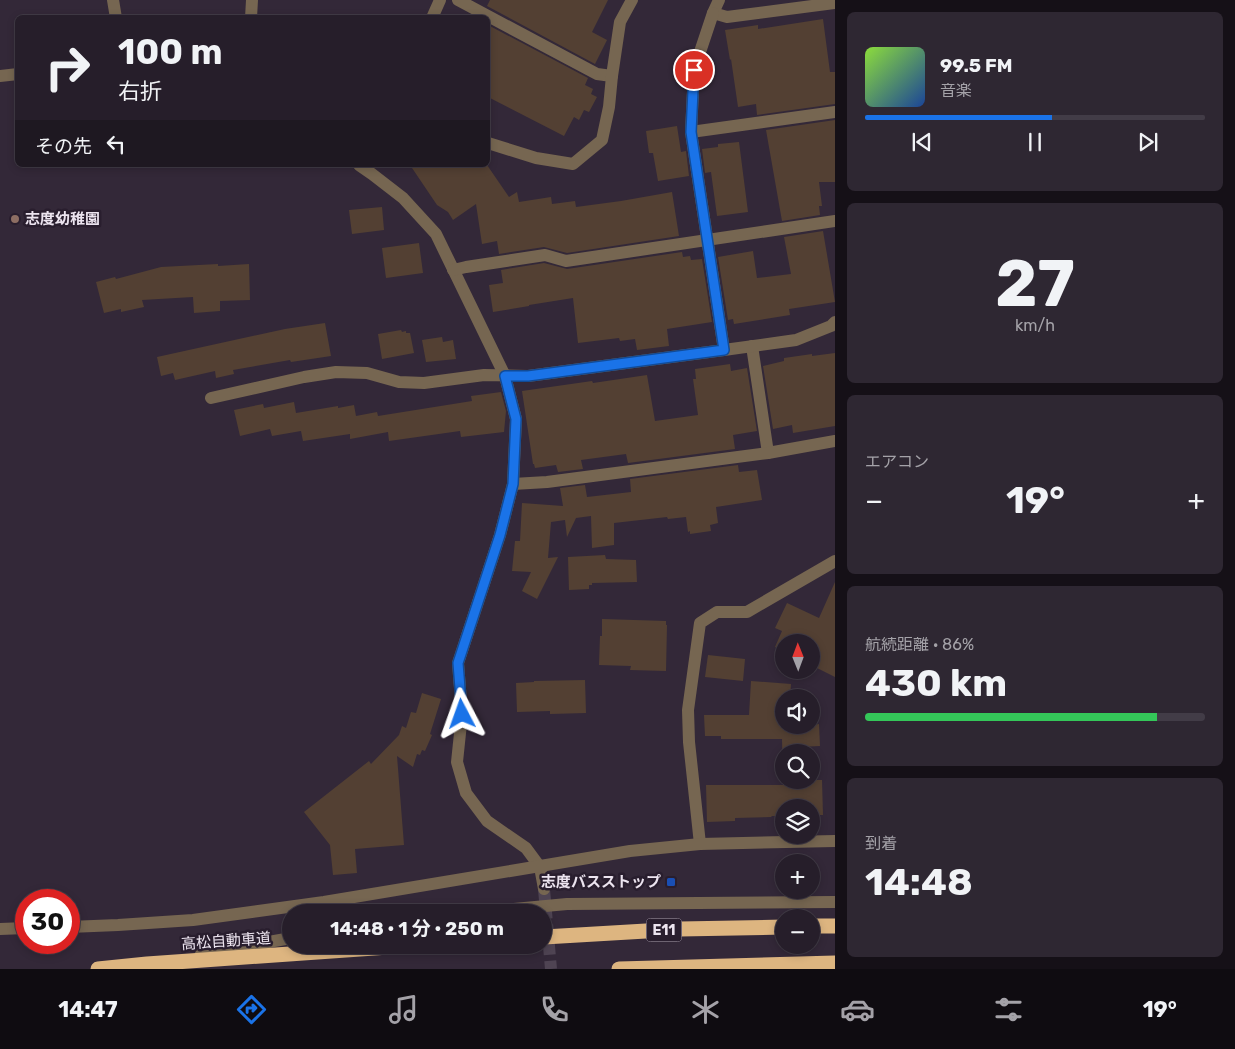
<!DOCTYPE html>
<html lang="ja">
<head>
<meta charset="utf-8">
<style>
	:root { --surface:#261e2a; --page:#2e2732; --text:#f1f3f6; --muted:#a4a2a8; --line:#423c47; --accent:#1a73e8 }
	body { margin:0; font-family:Rubik,"Noto Sans JP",sans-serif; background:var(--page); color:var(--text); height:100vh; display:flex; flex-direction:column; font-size:19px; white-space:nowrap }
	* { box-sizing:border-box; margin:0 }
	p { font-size:16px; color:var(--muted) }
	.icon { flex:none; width:28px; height:28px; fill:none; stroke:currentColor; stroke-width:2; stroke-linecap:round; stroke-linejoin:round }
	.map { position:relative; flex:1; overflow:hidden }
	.details { display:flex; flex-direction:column; gap:12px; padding:12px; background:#151017; width:400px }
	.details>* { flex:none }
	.guide { position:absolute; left:15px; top:15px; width:475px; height:152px; border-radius:8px; box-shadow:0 2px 8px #0003,0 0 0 1px var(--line); background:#261e2a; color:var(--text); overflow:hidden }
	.needle { width:32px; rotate:359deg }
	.tools { position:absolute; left:775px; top:634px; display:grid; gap:10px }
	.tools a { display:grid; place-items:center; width:45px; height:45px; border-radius:50%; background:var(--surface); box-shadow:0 2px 8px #0003,0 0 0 1px var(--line); font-size:25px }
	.speed { position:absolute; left:15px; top:889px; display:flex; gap:10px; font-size:25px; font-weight:700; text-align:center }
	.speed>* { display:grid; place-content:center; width:65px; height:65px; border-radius:50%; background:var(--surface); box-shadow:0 2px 8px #0003,0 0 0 1px var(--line); line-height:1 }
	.speed .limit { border:8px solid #d22; background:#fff; color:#111 }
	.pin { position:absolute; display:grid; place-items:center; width:42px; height:42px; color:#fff; margin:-21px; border:2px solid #fff; border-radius:50%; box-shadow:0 1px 5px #0007 }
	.me { position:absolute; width:55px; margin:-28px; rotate:356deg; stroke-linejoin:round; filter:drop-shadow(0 0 4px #0008) }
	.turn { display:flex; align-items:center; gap:18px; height:105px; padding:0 20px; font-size:22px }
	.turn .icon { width:65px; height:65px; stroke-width:2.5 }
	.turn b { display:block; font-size:35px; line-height:42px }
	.then { display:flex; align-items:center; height:48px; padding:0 20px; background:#0003; gap:10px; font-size:19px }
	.big { font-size:38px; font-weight:700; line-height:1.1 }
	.details .widget { flex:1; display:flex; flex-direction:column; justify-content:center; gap:8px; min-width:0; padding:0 18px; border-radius:8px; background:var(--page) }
	.details .dial { align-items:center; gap:0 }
	.dial b { font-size:65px; line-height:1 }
	.song { display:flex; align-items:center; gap:15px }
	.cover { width:60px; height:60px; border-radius:8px; background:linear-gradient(135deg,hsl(90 70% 55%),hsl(220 70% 35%)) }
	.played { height:5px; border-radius:2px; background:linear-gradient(90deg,var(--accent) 55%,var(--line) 55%) }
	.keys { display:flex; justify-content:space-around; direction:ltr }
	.heat { display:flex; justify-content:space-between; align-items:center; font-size:28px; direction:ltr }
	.charge { height:8px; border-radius:4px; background:linear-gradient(90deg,#34c759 86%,var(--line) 0) }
	.trip { position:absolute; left:282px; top:904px; width:270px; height:50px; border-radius:25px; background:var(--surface); box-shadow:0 2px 8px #0003,0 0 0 1px var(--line); font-weight:700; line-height:50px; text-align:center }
	.dock { display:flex; height:80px; justify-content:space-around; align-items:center; background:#0f0c11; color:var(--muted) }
	.dock .icon { width:35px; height:35px }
	.dock .current { color:var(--accent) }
	.dock b { font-size:22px; color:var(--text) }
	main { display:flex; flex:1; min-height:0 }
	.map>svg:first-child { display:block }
</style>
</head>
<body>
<main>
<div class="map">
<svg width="835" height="969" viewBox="0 0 835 969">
	<rect width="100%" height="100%" fill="#332838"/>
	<g fill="#534033">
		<polygon points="490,0 608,0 592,32 607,40 595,64 487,6"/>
		<polygon points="823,19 830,72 835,72 835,104 757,115 756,104 738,107 731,59 730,60 725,30 758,25 758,29"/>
		<polygon points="488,25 588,78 585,85 593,89 591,94 597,97 589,112 584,110 579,120 574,117 564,136 488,97"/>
		<polygon points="835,120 835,182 819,182 822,206 819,206 820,215 782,221 766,130"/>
		<polygon points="677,126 681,152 686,151 689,176 658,181 653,153 649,153 646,131"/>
		<polygon points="739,142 748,212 717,216 711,172 705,173 702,149 718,147 718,144"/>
		<polygon points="410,165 487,165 509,197 517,192 519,202 551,197 552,204 575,201 576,207 621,201 672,192 679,236 567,253 544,247 499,254 497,241 482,244 476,204 453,220 448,212 437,205"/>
		<polygon points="382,207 384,230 352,234 349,210"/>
		<polygon points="823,231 835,302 789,309 790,315 734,324 733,319 728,320 718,257 753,251 757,278 791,274 784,237"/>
		<polygon points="419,243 423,273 386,278 382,248"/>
		<polygon points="682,252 683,257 690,256 691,260 702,259 712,322 667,329 669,346 637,350 635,339 620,341 619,338 578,343 573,298 529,305 529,306 493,312 489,285 503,283 501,270 544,263 567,269"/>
		<polygon points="218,264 218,266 249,264 250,300 220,301 220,311 194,313 193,297 142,300 144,307 121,312 121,309 104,313 96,282 115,277 116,279 161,267"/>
		<polygon points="325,323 331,356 291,362 290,360 233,370 234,374 216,378 215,371 175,380 173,373 161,376 157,357 285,329"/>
		<polygon points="401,330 402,332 406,331 406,333 410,333 414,353 382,359 378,334"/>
		<polygon points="442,337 443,342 453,340 456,359 426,362 422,340"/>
		<polygon points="835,353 835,426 793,433 792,425 773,429 763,366 784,361 784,358 812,354 812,356"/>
		<polygon points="730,364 731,371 747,368 757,431 733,435 735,449 628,463 626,454 581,460 583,469 558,472 556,465 535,468 534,464 533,464 522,391 592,381 593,383 647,375 655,421 698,415 693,379 696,379 695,369"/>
		<polygon points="501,392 506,411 504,432 461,437 460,431 389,441 388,432 350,439 350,434 303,441 301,431 272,436 270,429 240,436 234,410 263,404 264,408 294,402 296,413 338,406 338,408 354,405 356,416 377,412 378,416 472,401 471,396"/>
		<polygon points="738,465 739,472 757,470 762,500 716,507 718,523 710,525 711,531 690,534 690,531 688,532 686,517 668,519 667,517 614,523 614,545 592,548 591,516 576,518 567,537 565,520 551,522 548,558 558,557 537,599 522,591 531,572 512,571 515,541 520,541 522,503 563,506 560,488 585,485 587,497 631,492 630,479"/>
		<polygon points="605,555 606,559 636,560 637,582 592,583 592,585 589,585 589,589 569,590 568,557"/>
		<polygon points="835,582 835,677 811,665 811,642 784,642 784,651 775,647 782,631 775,628 787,603 819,618"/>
		<polygon points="602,619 666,621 666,625 667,625 666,671 630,670 631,666 599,665 600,636 602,636"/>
		<polygon points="708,655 745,659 743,681 705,677"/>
		<polygon points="585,680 586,713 550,714 550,711 517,712 516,683 534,682 534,681"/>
		<polygon points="751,681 791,684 790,698 784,698 784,725 811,725 819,724 820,746 799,747 800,752 784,752 784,780 822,780 823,815 811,815 811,808 784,808 784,816 772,816 771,817 735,818 735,821 707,822 706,785 783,785 782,739 721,739 721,736 705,736 704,715 749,715"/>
		<polygon points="422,693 441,699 430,734 432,735 425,751 422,750 420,755 417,754 413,767 397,756 404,845 355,849 357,873 333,875 330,845 304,812 369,761 371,764 399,735 402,726 406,728 411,712 416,713"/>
	</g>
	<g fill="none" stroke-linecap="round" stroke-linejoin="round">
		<polyline stroke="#4f4453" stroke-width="12" stroke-dasharray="12 6" stroke-linecap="butt" points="544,889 551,969"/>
		<g stroke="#766651" stroke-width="12">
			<polyline points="113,0 116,18"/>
			<polyline points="458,0 597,74 612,76"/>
			<polyline points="719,0 713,13 727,17 835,3"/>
			<polyline points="713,13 694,70 691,132 724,350"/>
			<polyline points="251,18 252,0"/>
			<polyline points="432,18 440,0"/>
			<polyline points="0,76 18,74"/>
			<polyline points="691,132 835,112"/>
			<polyline points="488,143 536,158 573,164 602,140 609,107 612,76 620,22 632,0"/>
			<polyline points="359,165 372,174 403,198 436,234 505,376 516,419 513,484 500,535 458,663 462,714 457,762 466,793 487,821 526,848 540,867 544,889"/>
			<polyline points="453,270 466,267 545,255 566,261 835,221"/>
			<polyline points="752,346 768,453"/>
			<polyline points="211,398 304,377 336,372 367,373 399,382 424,383 484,375 528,376 724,350 796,340 831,326 835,322"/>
			<polyline points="513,484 547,482 768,453 835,441"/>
			<polyline points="700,844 689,742 688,710 700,623 717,612 747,612 835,561"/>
			<polyline points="482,912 567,904 835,902"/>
			<polyline points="69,927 118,925 193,920 324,902 630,851 700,844 835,841"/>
			<polyline points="0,929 26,928"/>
			<polyline points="201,954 291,938"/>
		</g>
		<g stroke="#ddb580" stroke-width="15">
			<polyline points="811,926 835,926"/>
			<polyline points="544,937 680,929 784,927"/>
			<polyline points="98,969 147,964 417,945"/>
			<polyline points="619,969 835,963"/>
		</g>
	</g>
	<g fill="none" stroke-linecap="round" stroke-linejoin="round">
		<defs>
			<polyline id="route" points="462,714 458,663 500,535 513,484 516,419 505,376 528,376 724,350 691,132 694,70"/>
		</defs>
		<use href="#route" stroke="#114b97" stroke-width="12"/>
		<use href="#route" stroke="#1a73e8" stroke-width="9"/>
	</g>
	<circle fill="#8d6e63" stroke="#291e2e" stroke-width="2" cx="15" cy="219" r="5"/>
	<rect fill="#1a4fb4" stroke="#291e2e" stroke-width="2" x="666" y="877" width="10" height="10" rx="2.5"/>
	<g text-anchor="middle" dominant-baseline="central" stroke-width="5" stroke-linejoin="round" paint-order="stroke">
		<rect fill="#291e2e" stroke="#b2a9b5" stroke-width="1" x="646.5" y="918.5" width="35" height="23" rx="4"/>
		<g font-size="14" font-weight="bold" fill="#ece4ef">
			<text x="664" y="930">E11</text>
		</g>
		<g font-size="15" font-weight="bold" fill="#ece4ef" stroke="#291e2e" text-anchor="start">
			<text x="25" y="219">志度幼稚園</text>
			<text x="661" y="882" text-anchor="end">志度バスストップ</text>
		</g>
		<g font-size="15" fill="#ece4ef" stroke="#291e2e">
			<text transform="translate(226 941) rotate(-4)">高松自動車道</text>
		</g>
	</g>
</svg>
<div class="tools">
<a><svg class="needle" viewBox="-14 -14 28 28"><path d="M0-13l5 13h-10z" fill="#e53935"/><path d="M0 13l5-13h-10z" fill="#a4a2a8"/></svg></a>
<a><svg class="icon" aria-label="sound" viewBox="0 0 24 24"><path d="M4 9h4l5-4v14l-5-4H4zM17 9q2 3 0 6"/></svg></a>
<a><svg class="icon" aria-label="search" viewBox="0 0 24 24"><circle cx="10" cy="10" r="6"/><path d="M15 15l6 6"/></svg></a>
<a><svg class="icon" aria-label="layers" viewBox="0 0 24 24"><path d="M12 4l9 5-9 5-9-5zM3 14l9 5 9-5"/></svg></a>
<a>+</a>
<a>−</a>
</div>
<div class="speed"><div class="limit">30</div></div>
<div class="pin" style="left:694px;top:70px;background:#d93025"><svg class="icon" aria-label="arrive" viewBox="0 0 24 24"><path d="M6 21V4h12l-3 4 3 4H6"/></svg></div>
<svg class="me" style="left:462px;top:714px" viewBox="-20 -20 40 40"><path d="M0-17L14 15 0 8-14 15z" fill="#1a73e8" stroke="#fff" stroke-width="4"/></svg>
<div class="trip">14:48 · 1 分 · 250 m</div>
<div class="guide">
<div class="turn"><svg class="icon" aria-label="right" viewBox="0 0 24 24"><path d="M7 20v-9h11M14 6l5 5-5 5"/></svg><div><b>100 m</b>右折</div></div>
<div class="then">その先<svg class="icon" aria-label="left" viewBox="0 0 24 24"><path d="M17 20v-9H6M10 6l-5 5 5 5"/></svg></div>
</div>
</div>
<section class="details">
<div class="widget">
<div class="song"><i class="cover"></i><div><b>99.5 FM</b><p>音楽</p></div></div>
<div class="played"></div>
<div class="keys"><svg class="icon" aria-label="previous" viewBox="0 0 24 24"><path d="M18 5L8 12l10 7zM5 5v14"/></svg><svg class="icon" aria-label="pause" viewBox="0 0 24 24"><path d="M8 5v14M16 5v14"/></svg><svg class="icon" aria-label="next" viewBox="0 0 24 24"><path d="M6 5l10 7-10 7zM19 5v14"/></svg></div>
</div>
<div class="widget dial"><b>27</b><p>km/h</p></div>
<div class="widget"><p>エアコン</p>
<div class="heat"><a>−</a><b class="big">19°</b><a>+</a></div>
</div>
<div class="widget"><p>航続距離 · 86%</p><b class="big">430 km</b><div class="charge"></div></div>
<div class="widget"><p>到着</p><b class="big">14:48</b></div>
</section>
</main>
<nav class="dock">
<b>14:47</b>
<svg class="icon current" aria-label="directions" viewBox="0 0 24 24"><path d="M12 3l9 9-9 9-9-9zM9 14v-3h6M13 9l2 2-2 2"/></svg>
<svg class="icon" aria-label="music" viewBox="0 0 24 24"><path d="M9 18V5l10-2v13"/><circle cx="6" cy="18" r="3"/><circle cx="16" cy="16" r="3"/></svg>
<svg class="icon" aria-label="phone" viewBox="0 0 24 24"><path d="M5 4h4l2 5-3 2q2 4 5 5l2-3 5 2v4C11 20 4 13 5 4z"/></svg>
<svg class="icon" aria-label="climate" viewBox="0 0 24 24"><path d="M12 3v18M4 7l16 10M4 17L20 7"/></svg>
<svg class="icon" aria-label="car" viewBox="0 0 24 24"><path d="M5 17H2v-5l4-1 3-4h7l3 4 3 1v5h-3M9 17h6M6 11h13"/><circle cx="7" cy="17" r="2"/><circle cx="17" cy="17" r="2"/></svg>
<svg class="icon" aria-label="filters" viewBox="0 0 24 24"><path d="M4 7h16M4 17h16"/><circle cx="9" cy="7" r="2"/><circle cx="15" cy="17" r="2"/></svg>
<b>19°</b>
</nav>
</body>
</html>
